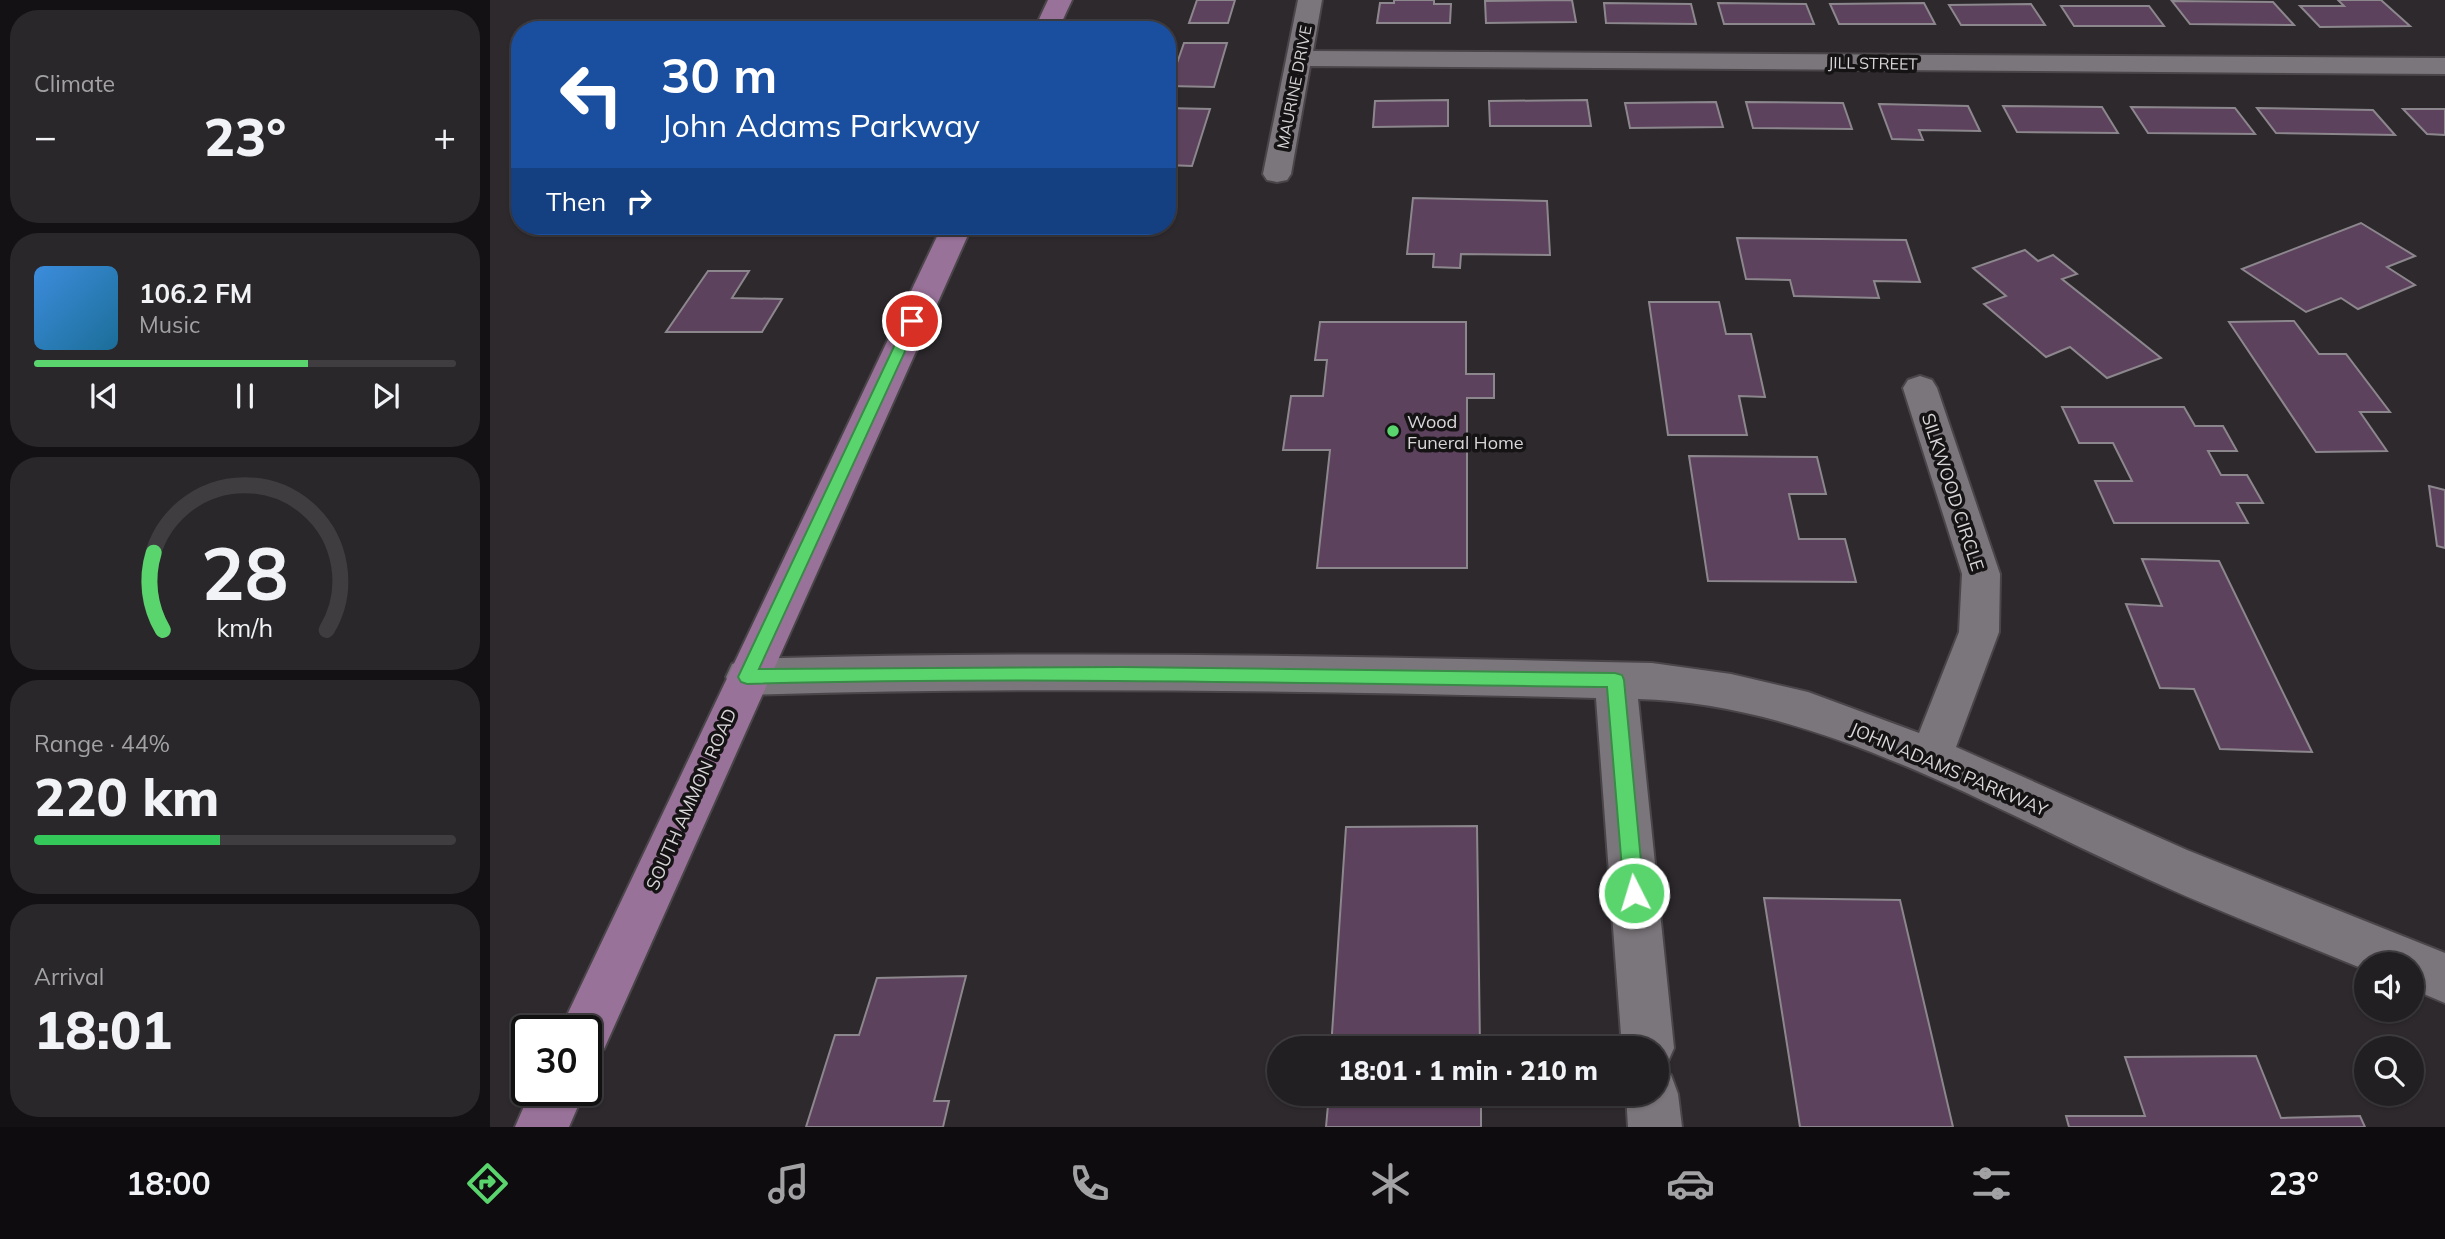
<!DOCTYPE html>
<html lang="en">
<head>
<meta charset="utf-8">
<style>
	:root { --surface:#221f22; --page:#2a272a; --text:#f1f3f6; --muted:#a2a2a5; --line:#3f3d40; --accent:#5ad56e }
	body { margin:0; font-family:Mulish,sans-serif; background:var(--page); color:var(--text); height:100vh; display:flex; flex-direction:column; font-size:26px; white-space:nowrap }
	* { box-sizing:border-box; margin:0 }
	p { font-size:23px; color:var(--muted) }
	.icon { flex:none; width:38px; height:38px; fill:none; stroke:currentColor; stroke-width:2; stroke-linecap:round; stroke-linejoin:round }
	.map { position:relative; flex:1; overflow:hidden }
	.side { display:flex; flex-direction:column; gap:10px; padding:10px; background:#131113; width:490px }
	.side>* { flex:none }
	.hud { position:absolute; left:21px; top:21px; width:665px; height:214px; border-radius:28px; box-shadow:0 2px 5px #0004,0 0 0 2px var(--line); background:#1a4fa0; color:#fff; overflow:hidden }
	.fabs { position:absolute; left:1864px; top:952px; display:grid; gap:14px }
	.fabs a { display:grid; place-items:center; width:70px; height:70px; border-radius:50%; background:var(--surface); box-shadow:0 2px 5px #0004,0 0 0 2px var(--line); font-size:35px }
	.speed { position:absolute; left:21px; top:1015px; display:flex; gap:14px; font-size:35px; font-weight:700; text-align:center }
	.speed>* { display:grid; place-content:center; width:91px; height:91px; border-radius:50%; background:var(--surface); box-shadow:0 2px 5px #0004,0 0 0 2px var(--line); line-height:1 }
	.speed .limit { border:4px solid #111; border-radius:10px; background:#fff; color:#111 }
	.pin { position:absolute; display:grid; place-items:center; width:60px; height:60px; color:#fff; margin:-30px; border:4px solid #fff; border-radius:50%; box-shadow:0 2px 7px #0007 }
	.me { position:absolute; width:77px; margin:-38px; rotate:355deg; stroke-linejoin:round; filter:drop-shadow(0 0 5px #0008) }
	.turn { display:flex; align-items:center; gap:24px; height:147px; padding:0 35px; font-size:32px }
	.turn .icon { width:91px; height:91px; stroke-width:2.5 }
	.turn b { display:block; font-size:49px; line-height:60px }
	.then { display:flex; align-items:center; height:66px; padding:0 35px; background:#0003; gap:14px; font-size:26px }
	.big { font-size:52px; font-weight:800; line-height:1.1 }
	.side .card { flex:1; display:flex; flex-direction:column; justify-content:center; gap:10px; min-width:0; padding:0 24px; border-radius:28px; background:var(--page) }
	.side .dial { align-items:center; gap:0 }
	.dial svg { height:182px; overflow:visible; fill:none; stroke:var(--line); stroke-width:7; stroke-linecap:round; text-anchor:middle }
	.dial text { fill:var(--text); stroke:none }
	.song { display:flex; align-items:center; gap:21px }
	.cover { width:84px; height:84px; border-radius:10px; background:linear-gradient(135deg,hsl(210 70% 55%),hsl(200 70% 35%)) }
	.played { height:7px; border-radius:4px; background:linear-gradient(90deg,var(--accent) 65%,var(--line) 65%) }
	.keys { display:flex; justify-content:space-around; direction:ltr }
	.heat { display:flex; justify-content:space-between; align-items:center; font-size:38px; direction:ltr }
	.charge { height:10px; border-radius:5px; background:linear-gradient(90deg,#34c759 44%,var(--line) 0) }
	.trip { position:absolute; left:777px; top:1036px; width:402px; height:70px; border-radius:35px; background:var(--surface); box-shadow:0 2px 5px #0004,0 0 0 2px var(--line); font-weight:800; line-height:70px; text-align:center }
	.tabs { display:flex; height:112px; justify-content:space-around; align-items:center; background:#0e0c0e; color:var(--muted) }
	.tabs .icon { width:49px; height:49px }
	.tabs .active { color:var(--accent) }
	.tabs b { font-size:32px; color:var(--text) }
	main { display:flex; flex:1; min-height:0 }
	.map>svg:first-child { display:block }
</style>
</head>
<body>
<main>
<section class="side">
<div class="card"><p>Climate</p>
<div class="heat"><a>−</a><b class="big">23°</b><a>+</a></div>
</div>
<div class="card">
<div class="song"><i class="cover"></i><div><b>106.2 FM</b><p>Music</p></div></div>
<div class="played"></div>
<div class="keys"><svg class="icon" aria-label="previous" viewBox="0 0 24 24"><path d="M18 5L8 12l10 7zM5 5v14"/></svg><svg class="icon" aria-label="pause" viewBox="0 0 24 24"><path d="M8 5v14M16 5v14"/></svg><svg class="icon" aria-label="next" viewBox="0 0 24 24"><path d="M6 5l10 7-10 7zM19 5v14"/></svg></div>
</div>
<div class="card dial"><svg viewBox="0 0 100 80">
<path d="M14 69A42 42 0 1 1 86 69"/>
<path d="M14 69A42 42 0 0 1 10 35" stroke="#5ad56e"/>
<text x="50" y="56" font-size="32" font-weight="700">28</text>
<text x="50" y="72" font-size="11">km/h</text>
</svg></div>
<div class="card"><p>Range · 44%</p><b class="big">220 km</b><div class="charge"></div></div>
<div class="card"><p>Arrival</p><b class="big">18:01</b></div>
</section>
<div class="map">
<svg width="1955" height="1127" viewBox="0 0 1955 1127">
	<rect width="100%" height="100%" fill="#2d292d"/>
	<g fill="#5d425d" stroke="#8c878c" stroke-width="2">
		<polygon points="707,0 745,0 738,23 699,23"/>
		<polygon points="904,0 944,0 944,4 961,4 960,23 887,23 890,3 904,3"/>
		<polygon points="1082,0 1086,22 996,23 995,1"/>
		<polygon points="1848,0 1891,0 1920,26 1830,27 1810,6 1854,6"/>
		<polygon points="1682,1 1783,2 1804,25 1700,24"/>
		<polygon points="1114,3 1201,4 1206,24 1116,23"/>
		<polygon points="1228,3 1316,4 1324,24 1234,24"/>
		<polygon points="1434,3 1445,24 1349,24 1340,4"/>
		<polygon points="1541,4 1555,25 1471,25 1459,5"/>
		<polygon points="1571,6 1659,6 1674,26 1584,26"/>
		<polygon points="694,43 737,43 724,87 679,86"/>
		<polygon points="958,100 958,126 883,127 885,101"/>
		<polygon points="1097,100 1101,126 1000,126 999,101"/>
		<polygon points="1226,102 1233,127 1140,128 1135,103"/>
		<polygon points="1256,102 1353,103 1362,129 1263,128"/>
		<polygon points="1389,104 1478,106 1490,131 1429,130 1433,140 1402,139"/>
		<polygon points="1513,106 1612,107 1628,133 1527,132"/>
		<polygon points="1641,107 1745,108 1765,134 1658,133"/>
		<polygon points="677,108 720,109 702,166 677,165"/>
		<polygon points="1767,108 1883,110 1905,135 1786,133"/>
		<polygon points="1913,109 1955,109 1955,135 1937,134"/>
		<polygon points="923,198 1057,201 1060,255 971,254 970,268 943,267 944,254 917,254"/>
		<polygon points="1871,223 1925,256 1897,267 1925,285 1868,309 1851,298 1816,312 1752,269"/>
		<polygon points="1247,238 1416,240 1430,282 1384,281 1389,298 1304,296 1300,280 1256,279"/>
		<polygon points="1535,250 1548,261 1563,255 1587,274 1572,279 1671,358 1617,378 1580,347 1556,357 1494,304 1516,296 1483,268"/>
		<polygon points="218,271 259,271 242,298 292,299 272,332 176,332"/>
		<polygon points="1159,302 1229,302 1236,334 1261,334 1275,397 1249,396 1257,435 1178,435"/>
		<polygon points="1804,321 1829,354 1856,354 1900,412 1870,412 1897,451 1826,452 1739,322"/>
		<polygon points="830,322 976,322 976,374 1004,374 1004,398 977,398 977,568 827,568 840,450 793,450 801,396 833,396 837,360 825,360"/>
		<polygon points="1572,407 1694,407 1705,426 1733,426 1747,451 1718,451 1731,475 1757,475 1773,503 1747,503 1758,523 1624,523 1605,481 1642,481 1623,443 1589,443"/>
		<polygon points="1199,456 1327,457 1336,494 1299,494 1309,539 1355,539 1366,582 1218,581"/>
		<polygon points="1939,486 1955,490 1955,548 1947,546"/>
		<polygon points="1652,559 1729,561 1822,752 1730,749 1704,689 1670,688 1636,604 1672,606"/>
		<polygon points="987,826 990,1048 841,1048 856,827"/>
		<polygon points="1274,898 1410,900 1463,1127 1310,1127"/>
		<polygon points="476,976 444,1101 459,1101 453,1127 316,1127 345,1035 369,1035 387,978"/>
		<polygon points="1766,1056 1791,1118 1870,1116 1875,1127 1579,1127 1576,1116 1655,1116 1635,1057"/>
		<polygon points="839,1094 991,1094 991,1127 836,1127"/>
	</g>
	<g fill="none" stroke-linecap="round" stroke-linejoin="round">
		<defs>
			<g id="minor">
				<polygon points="808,0 832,0 823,51 1955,58 1955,74 820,66 801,174 797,180 787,182 777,180 773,174"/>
				<path d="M1430,376L1442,380L1447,388L1510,574L1509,632L1466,747L1697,850L1955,953V1003L1922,989V964H1876V970C1796,937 1714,906 1636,869C1485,799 1318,703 1148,699L1184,1048L1176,1066L1167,1070L1181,1075L1188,1094L1192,1127H1138L1136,1094H1167V1048H1132L1106,698C823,691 539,686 257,695L242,690L236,677L242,664L257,659C558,650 861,656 1162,663L1241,674L1318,692L1429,733L1469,632L1472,574L1413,388L1418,380Z"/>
			</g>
			<g id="major">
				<polygon points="558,0 582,0 568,30 544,30"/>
				<polygon points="452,226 482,226 114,1049 96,1056 96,1031 71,1031 78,1013"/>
				<polygon points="41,1090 95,1090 79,1127 25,1127"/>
			</g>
		</defs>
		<use href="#minor" stroke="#494549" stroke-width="4"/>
		<use href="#major" stroke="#494549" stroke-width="4"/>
		<use href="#minor" fill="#7b767b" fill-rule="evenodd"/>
		<use href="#major" fill="#997299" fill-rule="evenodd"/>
	</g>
	<path fill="#5ad56e" stroke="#3a8a48" stroke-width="2" d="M422,317L429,321L269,669L632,667L1125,673L1132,675L1134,680L1154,893L1151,900L1144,903L1137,900L1134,893L1117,687C831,684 544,676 257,684L251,682L248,677L416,321Z"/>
	<circle fill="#5ad56e" stroke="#151314" stroke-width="2.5" cx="903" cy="431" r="7"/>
	<g text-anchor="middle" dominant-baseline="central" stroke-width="7" stroke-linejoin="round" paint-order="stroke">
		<g font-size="16" fill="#d9d6d9" stroke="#151314">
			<text transform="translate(1383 63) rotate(1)">JILL STREET</text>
			<text transform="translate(804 87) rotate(-79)">MAURINE DRIVE</text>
		</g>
		<g font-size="18" fill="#d9d6d9" stroke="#151314" text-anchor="start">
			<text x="917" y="421">Wood<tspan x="917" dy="21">Funeral Home</tspan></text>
		</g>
		<g font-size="18" fill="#d9d6d9" stroke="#151314">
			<text transform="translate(1463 492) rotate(72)">SILKWOOD CIRCLE</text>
			<text transform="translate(1459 769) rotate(23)">JOHN ADAMS PARKWAY</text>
			<text transform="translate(201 799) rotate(-66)">SOUTH AMMON ROAD</text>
		</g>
	</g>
</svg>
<div class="fabs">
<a><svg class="icon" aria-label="sound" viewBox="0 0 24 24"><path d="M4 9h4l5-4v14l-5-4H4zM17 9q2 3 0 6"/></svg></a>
<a><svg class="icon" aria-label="search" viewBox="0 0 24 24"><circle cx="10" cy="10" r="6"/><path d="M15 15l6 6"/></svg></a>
</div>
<div class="speed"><div class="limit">30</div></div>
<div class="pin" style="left:422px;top:321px;background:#d93025"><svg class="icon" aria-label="arrive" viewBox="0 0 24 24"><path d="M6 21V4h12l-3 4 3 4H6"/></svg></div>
<svg class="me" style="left:1144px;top:893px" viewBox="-20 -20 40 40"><circle r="17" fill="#5ad56e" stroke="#fff" stroke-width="3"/><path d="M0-11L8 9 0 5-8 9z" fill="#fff"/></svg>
<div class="trip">18:01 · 1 min · 210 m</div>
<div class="hud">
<div class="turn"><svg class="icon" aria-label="left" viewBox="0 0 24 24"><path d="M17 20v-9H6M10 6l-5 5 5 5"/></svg><div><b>30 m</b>John Adams Parkway</div></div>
<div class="then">Then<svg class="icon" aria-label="right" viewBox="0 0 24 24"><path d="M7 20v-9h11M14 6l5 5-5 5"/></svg></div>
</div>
</div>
</main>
<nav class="tabs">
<b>18:00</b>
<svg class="icon active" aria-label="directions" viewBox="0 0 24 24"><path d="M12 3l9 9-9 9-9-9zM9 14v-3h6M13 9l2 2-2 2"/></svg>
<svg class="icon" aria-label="music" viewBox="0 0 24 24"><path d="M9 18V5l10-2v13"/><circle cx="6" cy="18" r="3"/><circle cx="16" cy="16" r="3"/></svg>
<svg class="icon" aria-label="phone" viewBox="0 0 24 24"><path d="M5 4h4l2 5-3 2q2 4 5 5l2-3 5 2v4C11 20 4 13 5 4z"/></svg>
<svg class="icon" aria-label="climate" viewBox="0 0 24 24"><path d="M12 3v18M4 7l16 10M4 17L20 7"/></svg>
<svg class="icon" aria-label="car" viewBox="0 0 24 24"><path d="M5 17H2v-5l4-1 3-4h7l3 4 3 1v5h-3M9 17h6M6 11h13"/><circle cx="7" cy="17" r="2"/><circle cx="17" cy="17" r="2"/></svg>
<svg class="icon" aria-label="filters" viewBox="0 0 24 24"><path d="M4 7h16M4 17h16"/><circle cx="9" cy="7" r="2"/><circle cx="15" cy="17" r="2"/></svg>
<b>23°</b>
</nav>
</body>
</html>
